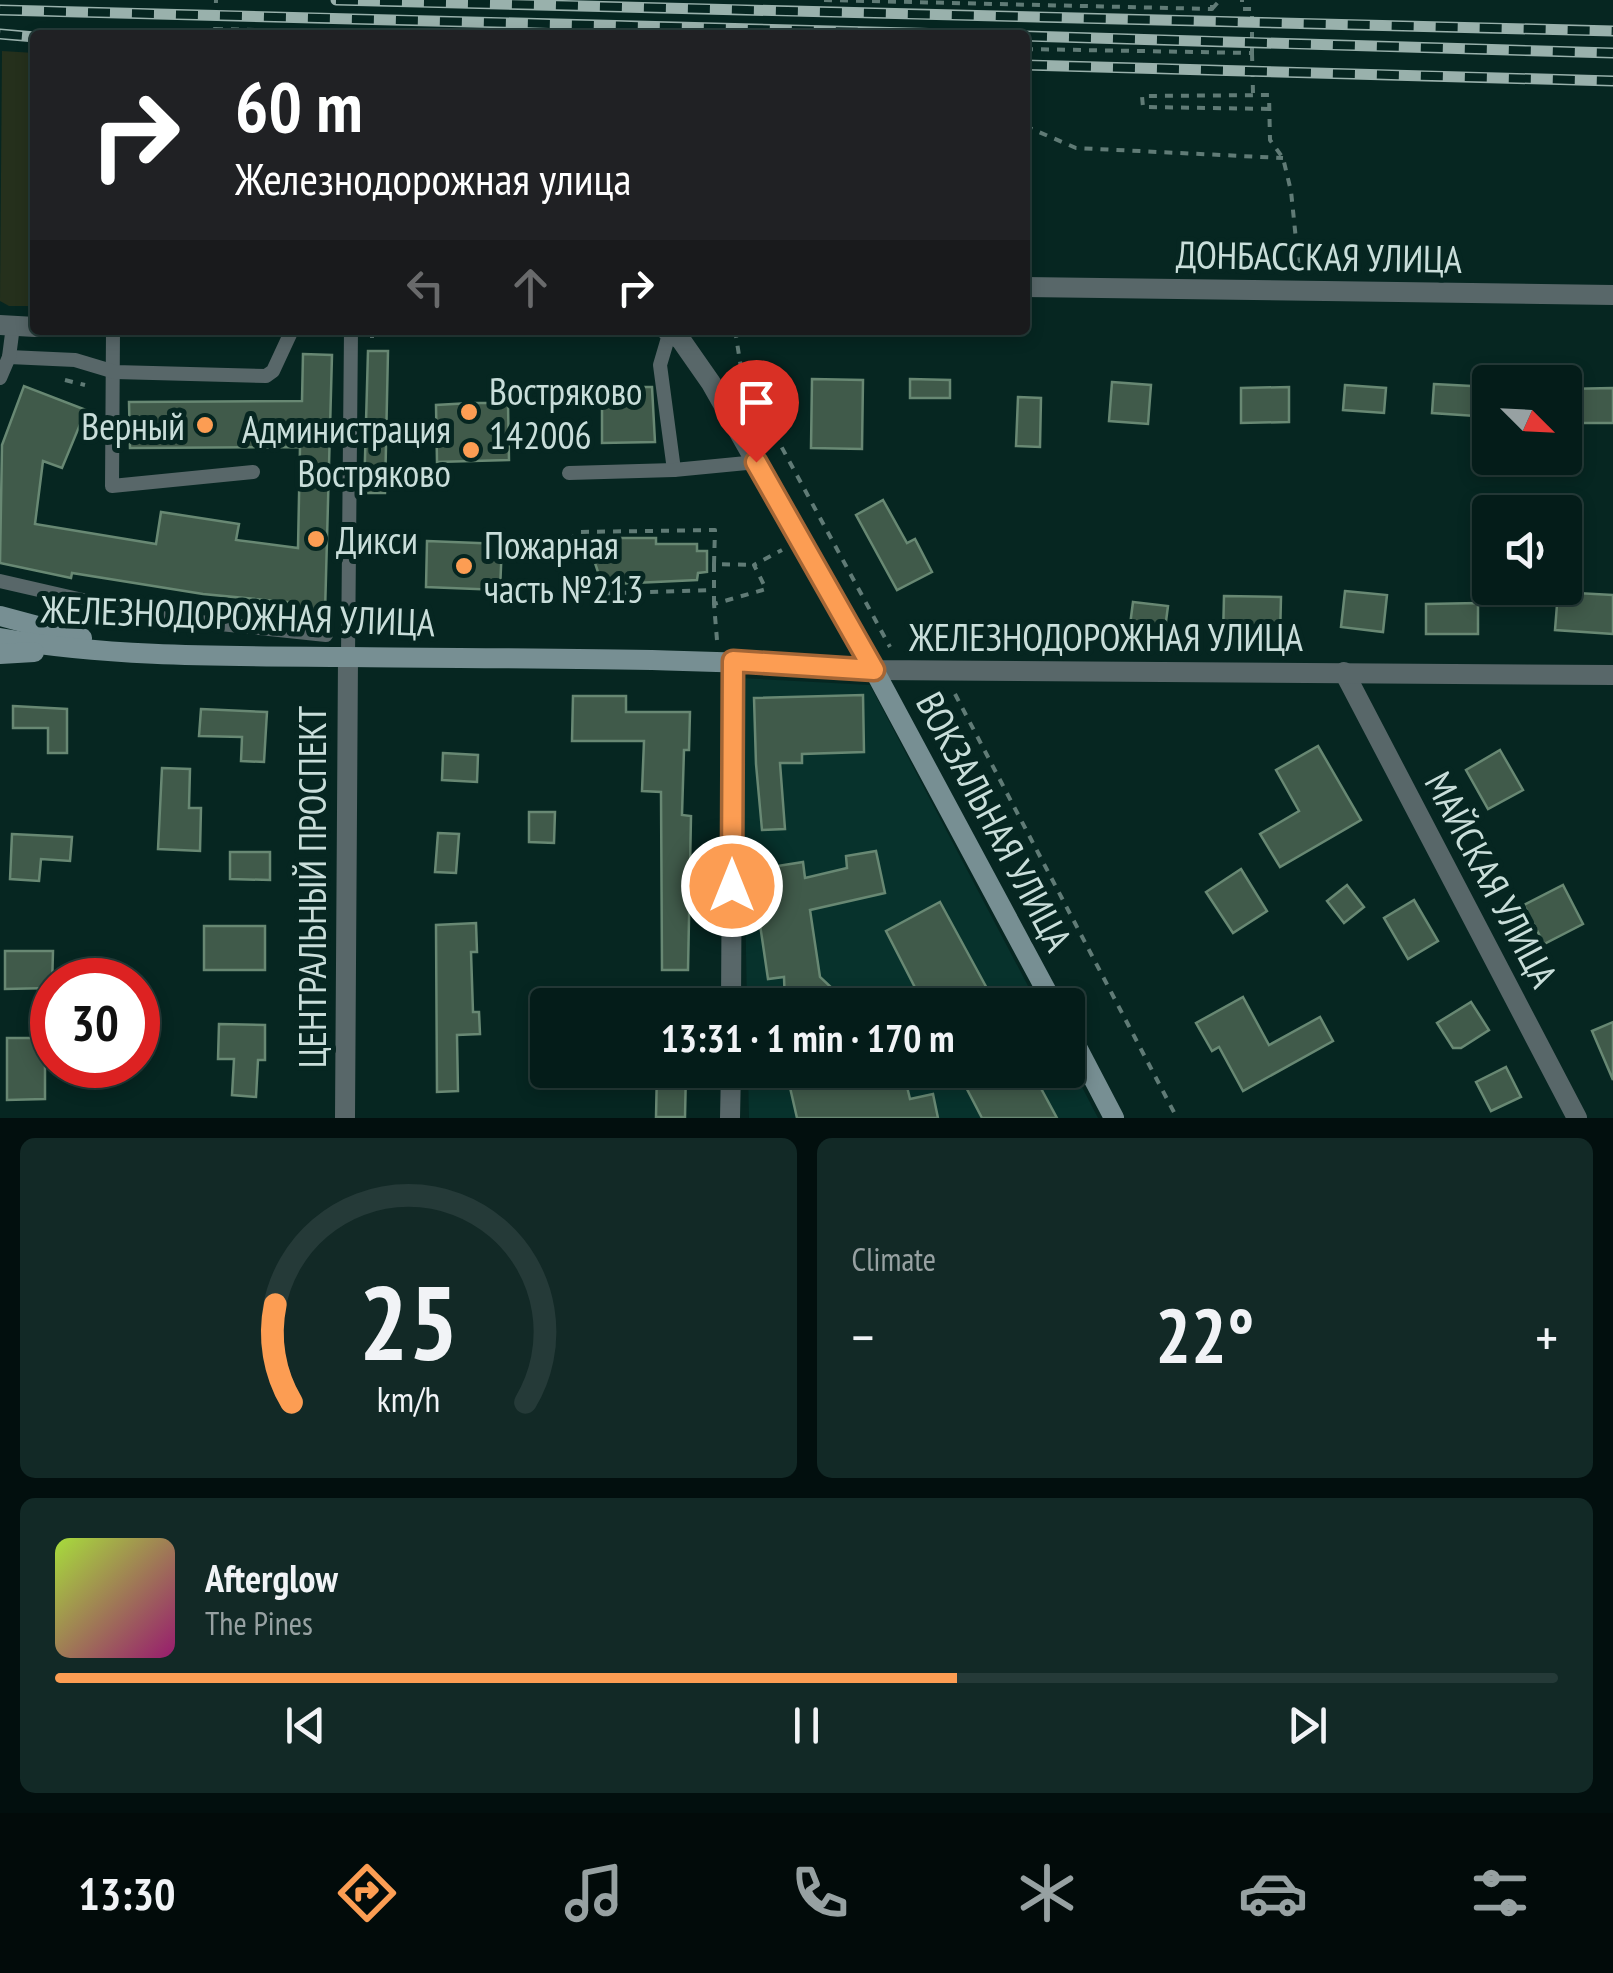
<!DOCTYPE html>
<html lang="en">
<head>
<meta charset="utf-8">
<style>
	:root { --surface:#041c19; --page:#122926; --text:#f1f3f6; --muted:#97a1a2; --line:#253a38; --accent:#fc9d53 }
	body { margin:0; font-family:"PT Sans Narrow",sans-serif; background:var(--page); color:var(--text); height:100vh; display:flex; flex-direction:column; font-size:38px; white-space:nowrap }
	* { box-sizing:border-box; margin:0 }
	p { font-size:32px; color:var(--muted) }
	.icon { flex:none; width:55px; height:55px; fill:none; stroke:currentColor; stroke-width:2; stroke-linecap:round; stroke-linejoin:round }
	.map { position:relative; height:1118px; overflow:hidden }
	.drawer { display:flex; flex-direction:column; gap:20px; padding:20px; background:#020f0e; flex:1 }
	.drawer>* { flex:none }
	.hud { position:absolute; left:30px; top:30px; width:1000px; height:305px; border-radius:10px; box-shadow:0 5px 15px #0003,0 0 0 2px var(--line); background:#202124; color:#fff; overflow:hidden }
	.needle { width:65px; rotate:114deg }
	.buttons { position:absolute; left:1472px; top:365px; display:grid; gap:20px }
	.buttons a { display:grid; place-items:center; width:110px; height:110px; border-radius:10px; background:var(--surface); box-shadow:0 5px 15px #0003,0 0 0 2px var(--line); font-size:50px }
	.speed { position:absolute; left:30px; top:958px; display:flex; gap:20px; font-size:50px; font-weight:700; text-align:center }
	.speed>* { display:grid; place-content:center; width:130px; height:130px; border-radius:50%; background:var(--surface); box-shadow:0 5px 15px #0003,0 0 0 2px var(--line); line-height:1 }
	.speed .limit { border:15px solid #d22; background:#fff; color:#111 }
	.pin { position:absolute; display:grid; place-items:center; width:85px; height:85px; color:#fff; margin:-102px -42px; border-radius:50% 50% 50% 0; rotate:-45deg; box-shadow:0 0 10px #0007 }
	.pin .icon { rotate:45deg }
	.me { position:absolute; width:110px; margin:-55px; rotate:0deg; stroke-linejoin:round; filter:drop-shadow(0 0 8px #0008) }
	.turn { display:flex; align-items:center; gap:35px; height:210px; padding:0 40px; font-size:45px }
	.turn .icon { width:130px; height:130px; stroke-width:2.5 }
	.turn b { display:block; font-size:70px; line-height:85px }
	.lanes { display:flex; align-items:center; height:95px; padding:0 40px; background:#0003; justify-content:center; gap:50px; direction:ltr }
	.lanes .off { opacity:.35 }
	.big { font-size:75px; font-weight:600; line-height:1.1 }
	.drawer .card { flex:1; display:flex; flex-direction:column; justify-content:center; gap:15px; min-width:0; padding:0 35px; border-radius:15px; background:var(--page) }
	.drawer .dial { align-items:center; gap:0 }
	.dial svg { height:260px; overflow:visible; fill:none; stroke:var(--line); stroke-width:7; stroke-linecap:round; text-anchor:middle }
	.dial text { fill:var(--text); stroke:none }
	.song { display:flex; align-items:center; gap:30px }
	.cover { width:120px; height:120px; border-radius:15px; background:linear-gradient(135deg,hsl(80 70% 55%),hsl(320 70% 35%)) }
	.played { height:10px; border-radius:5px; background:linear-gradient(90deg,var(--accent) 60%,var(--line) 60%) }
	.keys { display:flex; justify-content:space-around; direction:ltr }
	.heat { display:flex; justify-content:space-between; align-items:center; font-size:55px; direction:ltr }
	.drawer .tiles { flex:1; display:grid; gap:20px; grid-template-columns:1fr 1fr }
	.card:last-child { grid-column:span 2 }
	.trip { position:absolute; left:530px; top:988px; width:555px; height:100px; border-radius:10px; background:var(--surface); box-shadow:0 5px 15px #0003,0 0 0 2px var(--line); font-weight:600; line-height:100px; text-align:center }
	.tabs { display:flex; height:160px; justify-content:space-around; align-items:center; background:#020b0a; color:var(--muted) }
	.tabs .icon { width:70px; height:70px }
	.tabs .selected { color:var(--accent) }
	.tabs b { font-size:45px; color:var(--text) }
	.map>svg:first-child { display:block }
</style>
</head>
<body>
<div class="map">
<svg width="1613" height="1118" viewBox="0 0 1613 1118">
	<rect width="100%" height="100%" fill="#062621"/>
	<g fill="#07322c">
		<polygon points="741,678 870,685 1038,1005 747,1005"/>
		<polygon points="1068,1060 1098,1118 749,1118 748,1070 1068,1070"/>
	</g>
	<polygon fill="#25301c" points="2,51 35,53 35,306 9,306 0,301"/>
	<g fill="#405a4a" stroke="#688873" stroke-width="2.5">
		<polygon points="368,351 388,351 385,493 364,493"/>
		<polygon points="303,354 332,355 325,613 296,613 296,603 203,594 72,573 71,578 0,563 2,445 24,386 86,410 62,468 43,461 35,524 156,544 161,512 239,524 236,540 298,548 300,447 130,448 129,402 302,401"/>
		<polygon points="812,379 863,380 862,449 811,448"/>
		<polygon points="910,379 950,380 950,398 910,398"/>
		<polygon points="1112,382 1151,385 1148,424 1109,421"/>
		<polygon points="1434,384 1490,387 1490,417 1432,413"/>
		<polygon points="1345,385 1386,388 1384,413 1343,410"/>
		<polygon points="602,387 652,387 655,442 602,443"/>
		<polygon points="1289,387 1289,422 1241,423 1241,388"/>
		<polygon points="1613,388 1613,423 1565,423 1565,389"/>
		<polygon points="1018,397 1041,398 1040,447 1016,446"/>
		<polygon points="471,403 508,403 509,460 437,462 436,405"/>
		<polygon points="883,500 907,543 915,539 932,572 897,590 856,515"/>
		<polygon points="616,538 656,538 656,544 697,544 697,551 707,551 707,572 698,573 697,580 613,584 600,578 594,560 599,549 616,543"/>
		<polygon points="427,541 502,544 500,590 426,587"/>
		<polygon points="1345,591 1387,595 1383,632 1341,627"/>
		<polygon points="1558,592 1613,595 1613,634 1555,630"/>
		<polygon points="1224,596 1281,597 1280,638 1223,637"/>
		<polygon points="1133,602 1168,606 1165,629 1130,625"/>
		<polygon points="1478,603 1478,634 1426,634 1426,604"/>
		<polygon points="863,695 864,752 802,754 802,763 780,763 785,829 762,830 756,764 754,698"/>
		<polygon points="573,696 626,696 626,712 690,712 689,750 684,750 682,815 691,816 688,970 662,970 661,792 642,791 644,741 572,741"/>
		<polygon points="13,706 67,709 67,753 48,753 48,728 13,728"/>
		<polygon points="201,709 267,712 264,762 241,761 242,737 199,736"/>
		<polygon points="1318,746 1361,820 1280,867 1260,834 1299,811 1276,770"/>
		<polygon points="1500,750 1523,790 1488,809 1466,770"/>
		<polygon points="443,753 478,755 477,782 442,780"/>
		<polygon points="162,768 190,769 189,808 201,808 200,851 158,849"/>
		<polygon points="529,812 555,812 554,843 529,842"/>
		<polygon points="438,833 459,834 456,873 435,872"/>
		<polygon points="12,834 72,837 70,861 41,859 39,881 10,879"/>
		<polygon points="876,851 885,893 810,910 820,977 850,1005 785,1005 784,977 768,979 752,870 803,862 805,878 847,868 846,856"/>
		<polygon points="230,852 270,852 270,880 230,879"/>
		<polygon points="1241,869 1267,911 1233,933 1206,892"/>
		<polygon points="1347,885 1364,907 1344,923 1327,901"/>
		<polygon points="1563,885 1583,924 1544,944 1524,905"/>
		<polygon points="1414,900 1438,941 1408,959 1384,918"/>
		<polygon points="940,902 996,1005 924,1005 886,931"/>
		<polygon points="476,923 477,952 471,952 473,1012 479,1012 480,1034 457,1035 458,1091 437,1092 436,925"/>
		<rect x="204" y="926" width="61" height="44"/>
		<polygon points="5,951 53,951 52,988 5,989"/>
		<polygon points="1243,997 1269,1045 1320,1017 1333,1041 1243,1091 1219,1047 1212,1051 1196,1023"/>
		<polygon points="1471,1002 1489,1030 1461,1048 1453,1048 1437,1023"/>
		<polygon points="1613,1022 1613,1080 1592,1031"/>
		<polygon points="219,1024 265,1025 265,1060 258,1060 256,1097 232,1095 234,1059 218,1059"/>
		<polygon points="7,1038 45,1038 45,1099 7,1100"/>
		<polygon points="1506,1067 1521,1097 1491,1111 1476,1082"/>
		<polygon points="657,1070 686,1070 685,1117 656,1117"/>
		<polygon points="786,1070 903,1070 910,1099 933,1094 938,1118 797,1118"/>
		<polygon points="957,1070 1031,1070 1057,1118 982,1118"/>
	</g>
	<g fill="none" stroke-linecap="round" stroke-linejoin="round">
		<g stroke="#607b76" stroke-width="4" stroke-dasharray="8 8" stroke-linecap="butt">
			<polyline points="824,0 1212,9 1212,0"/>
			<polyline points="1212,9 1220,0"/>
			<polyline points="215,29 474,35"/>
			<polyline points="215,35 216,0"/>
			<polyline points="1025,49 1252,53 1252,9 1242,9 1242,0"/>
			<polyline points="1252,53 1253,93"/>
			<polyline points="1269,109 1143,107 1142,96 1269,95 1270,140 1283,158 1291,191 1299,269"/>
			<polyline points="1025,126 1076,148 1283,158"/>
			<polyline points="372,330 372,342"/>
			<polyline points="735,330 742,374 890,647"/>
			<polyline points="65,380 85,385"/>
			<polyline points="714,564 715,530 578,532 563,546 557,558 560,576 567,586 589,594 714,590"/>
			<polyline points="714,604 714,564 754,565"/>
			<polyline points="717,640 714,604 766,589 754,565 782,550"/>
			<polyline points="955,694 1177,1118"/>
		</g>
		<g stroke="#586769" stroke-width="14">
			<polyline points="113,330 112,486 253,472"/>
			<polyline points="670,331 660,365 674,470"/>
			<polyline points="9,357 75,360 115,372 266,376 273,371 292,330"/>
			<polyline points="0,378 9,357 13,326"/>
			<polyline points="569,473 674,470 757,462"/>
			<polyline points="0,581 161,618 326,635"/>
			<polyline points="348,657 351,330"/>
		</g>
		<g stroke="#586769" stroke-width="20">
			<polyline points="1025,287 1613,295"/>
			<polyline points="1344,672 1577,1118"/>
			<polyline points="731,1005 733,661"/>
			<polyline points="730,1118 731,1070"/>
		</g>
		<g stroke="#586769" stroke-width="20">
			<polyline points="0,325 35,327"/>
			<polyline points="666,330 681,340 711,383 874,670 1613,675"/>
			<polyline points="345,1118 348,657"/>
		</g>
		<g stroke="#778f93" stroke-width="20">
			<polyline points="0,616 82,638"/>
			<path d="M0,638C115,658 233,656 349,657C524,659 699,657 874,670L1054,1005"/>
			<polyline points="0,654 34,652"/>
			<polyline points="1068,1030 1114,1118"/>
		</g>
		<defs>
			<g id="rail">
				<polyline points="336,0 1613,31"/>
				<polyline points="0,10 988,35"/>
				<polyline points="0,34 35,37"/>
				<polyline points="1025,36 1613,53"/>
				<polyline points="1025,65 1613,81"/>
			</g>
		</defs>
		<use href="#rail" stroke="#99b1ac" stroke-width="11"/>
		<use href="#rail" stroke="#062621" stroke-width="8" stroke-dasharray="22" stroke-linecap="butt"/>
	</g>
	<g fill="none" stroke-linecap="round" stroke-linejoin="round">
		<defs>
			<polyline id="route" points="732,886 733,661 874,670 756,462"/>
		</defs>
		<use href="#route" stroke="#a46636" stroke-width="25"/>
		<use href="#route" stroke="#fc9d53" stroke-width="18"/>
	</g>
	<g fill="#fc9d53" stroke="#062621" stroke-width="4">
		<circle cx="469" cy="412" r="10"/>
		<circle cx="205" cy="425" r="10"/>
		<circle cx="471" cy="450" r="10"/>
		<circle cx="316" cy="539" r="10"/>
		<circle cx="464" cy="566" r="10"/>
	</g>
	<g text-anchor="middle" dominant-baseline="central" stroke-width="10" stroke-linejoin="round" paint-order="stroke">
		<g font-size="38" fill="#c9deda" stroke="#062621">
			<text transform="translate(1319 256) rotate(1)">ДОНБАССКАЯ УЛИЦА</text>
			<text transform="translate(238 615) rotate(2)">ЖЕЛЕЗНОДОРОЖНАЯ УЛИЦА</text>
			<text x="1106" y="636">ЖЕЛЕЗНОДОРОЖНАЯ УЛИЦА</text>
			<text transform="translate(995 821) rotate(62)">ВОКЗАЛЬНАЯ УЛИЦА</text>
			<text transform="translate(1492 879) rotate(62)">МАЙСКАЯ УЛИЦА</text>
			<text transform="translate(311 887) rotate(-90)">ЦЕНТРАЛЬНЫЙ ПРОСПЕКТ</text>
		</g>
		<g font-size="38" fill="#c9deda" stroke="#062621" text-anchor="start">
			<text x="489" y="390">Востряково<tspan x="489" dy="44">142006</tspan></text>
			<text x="185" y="425" text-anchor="end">Верный</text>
			<text x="451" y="428" text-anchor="end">Администрация<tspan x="451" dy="44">Востряково</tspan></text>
			<text x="336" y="539">Дикси</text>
			<text x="484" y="544">Пожарная<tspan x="484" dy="44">часть №213</tspan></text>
		</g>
	</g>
</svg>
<div class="buttons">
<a><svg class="needle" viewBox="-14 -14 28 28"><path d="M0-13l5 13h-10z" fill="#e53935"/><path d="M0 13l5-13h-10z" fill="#97a1a2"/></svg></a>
<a><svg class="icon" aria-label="sound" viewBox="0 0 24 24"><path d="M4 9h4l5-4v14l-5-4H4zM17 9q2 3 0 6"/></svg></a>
</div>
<div class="speed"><div class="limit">30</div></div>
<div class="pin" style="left:756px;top:462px;background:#d93025"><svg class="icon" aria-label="arrive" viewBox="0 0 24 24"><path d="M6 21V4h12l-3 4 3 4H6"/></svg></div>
<svg class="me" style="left:732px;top:886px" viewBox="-20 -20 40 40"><circle r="17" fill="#fc9d53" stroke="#fff" stroke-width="3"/><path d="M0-11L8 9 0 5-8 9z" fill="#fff"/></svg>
<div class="trip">13:31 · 1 min · 170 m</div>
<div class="hud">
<div class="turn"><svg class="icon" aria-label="right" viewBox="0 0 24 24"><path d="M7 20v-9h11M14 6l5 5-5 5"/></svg><div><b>60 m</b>Железнодорожная улица</div></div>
<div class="lanes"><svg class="icon off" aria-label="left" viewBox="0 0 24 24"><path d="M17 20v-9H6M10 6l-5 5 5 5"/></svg><svg class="icon off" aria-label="ahead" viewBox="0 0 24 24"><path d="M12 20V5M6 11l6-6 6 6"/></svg><svg class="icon" aria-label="right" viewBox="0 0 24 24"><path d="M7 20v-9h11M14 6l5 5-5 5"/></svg></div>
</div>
</div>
<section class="drawer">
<div class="tiles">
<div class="card dial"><svg viewBox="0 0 100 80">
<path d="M14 69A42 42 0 1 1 86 69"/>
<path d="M14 69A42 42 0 0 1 9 39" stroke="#fc9d53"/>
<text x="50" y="56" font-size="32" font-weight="700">25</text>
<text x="50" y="72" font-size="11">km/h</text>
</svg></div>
<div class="card"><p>Climate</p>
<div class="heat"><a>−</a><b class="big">22°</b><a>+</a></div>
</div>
<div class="card">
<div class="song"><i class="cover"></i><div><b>Afterglow</b><p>The Pines</p></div></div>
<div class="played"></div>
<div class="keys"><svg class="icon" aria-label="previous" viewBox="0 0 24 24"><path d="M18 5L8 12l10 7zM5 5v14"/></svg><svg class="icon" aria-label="pause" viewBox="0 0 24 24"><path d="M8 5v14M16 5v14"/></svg><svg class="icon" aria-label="next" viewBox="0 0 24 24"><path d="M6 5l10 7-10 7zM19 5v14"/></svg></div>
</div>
</div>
</section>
<nav class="tabs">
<b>13:30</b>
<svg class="icon selected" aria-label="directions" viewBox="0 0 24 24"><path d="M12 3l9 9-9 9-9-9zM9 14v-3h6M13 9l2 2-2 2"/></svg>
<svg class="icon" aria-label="music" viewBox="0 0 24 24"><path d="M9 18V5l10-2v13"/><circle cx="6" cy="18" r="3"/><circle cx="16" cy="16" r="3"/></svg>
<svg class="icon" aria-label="phone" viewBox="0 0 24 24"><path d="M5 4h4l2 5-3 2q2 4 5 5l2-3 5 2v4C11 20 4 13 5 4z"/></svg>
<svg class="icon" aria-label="climate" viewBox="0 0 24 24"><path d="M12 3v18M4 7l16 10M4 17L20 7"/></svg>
<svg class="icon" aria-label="car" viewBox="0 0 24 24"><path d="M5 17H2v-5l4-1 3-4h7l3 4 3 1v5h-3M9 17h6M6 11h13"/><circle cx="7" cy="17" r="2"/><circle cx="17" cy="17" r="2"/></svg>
<svg class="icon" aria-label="filters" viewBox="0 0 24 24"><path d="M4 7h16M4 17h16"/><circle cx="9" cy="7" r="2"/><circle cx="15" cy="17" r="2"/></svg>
</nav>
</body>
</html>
